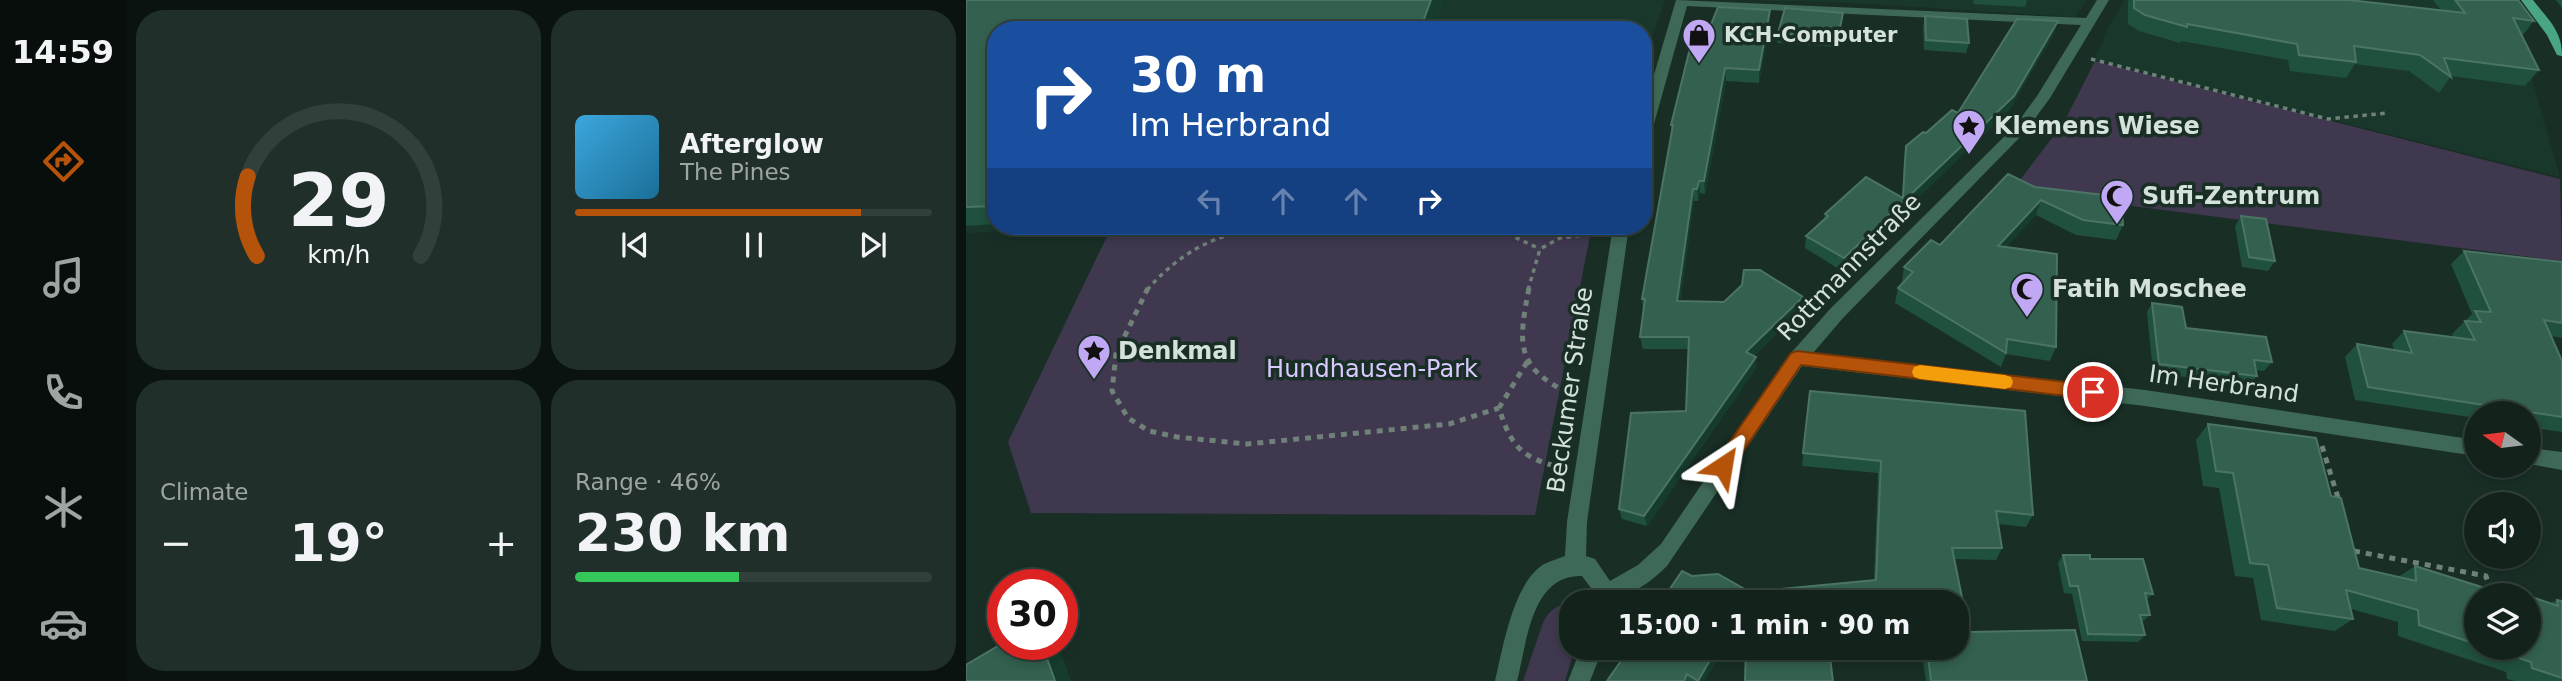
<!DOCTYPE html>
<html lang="en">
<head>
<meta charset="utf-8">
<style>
	:root { --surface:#13231c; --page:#202f29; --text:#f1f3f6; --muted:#9da4a3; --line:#32403b; --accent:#b45309 }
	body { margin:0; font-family:"DejaVu Sans",sans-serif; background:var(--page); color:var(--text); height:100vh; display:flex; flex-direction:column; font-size:26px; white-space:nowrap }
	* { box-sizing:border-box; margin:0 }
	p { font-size:23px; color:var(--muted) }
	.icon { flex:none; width:38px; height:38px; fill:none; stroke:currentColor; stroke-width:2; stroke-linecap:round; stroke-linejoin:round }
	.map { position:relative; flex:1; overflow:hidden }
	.panel { display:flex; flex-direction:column; gap:10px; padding:10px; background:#0a130f; width:840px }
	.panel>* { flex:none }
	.guide { position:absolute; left:21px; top:21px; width:665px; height:214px; border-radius:28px; box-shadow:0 4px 10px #0003,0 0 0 2px var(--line); background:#1a4fa0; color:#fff; overflow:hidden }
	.needle { width:46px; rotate:284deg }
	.controls { position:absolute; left:1498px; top:401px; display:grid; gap:14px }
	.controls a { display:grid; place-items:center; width:77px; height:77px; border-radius:50%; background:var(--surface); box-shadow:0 4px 10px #0003,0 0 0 2px var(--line); font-size:35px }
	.speed { position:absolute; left:21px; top:569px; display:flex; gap:14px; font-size:35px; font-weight:700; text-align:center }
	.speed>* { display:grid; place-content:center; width:91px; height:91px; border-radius:50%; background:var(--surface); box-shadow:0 4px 10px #0003,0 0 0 2px var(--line); line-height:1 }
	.speed .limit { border:10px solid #d22; background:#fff; color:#111 }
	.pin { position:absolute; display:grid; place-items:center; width:60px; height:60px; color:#fff; margin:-30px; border:4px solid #fff; border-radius:50%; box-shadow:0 2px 7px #0007 }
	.me { position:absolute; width:77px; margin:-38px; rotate:33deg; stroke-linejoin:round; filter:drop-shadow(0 0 5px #0008) }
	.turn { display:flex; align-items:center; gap:24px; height:147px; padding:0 28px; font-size:32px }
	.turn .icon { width:91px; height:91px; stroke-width:2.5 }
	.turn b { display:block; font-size:49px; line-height:60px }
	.lanes { display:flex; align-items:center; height:66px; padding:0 28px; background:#0003; justify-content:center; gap:35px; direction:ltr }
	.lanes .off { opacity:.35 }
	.big { font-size:52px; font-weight:600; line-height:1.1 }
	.panel .card { flex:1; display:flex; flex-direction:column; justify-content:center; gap:10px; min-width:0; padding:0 24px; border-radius:28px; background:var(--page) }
	.panel .dial { align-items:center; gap:0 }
	.dial svg { height:182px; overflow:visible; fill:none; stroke:var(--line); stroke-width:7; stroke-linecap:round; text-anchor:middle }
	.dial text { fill:var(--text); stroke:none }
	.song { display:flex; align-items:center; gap:21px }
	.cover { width:84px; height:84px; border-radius:10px; background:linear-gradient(135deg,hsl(200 70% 55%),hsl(200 70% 35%)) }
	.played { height:7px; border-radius:4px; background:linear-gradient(90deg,var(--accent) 80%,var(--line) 80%) }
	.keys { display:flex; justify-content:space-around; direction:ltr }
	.heat { display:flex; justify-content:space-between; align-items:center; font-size:38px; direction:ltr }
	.charge { height:10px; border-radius:5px; background:linear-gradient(90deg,#34c759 46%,var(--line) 0) }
	.panel .tiles { flex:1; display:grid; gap:10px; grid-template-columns:repeat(2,1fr) }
	.trip { position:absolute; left:593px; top:590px; width:410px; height:70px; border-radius:28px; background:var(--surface); box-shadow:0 4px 10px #0003,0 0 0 2px var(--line); font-weight:600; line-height:70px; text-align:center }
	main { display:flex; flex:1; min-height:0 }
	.tabs { display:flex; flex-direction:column; width:126px; justify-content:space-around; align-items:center; background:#080e0b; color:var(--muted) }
	.tabs .icon { width:49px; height:49px }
	.tabs .selected { color:var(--accent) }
	.tabs b { font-size:32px; color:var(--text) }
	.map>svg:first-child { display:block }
</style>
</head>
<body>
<main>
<nav class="tabs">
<b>14:59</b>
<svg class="icon selected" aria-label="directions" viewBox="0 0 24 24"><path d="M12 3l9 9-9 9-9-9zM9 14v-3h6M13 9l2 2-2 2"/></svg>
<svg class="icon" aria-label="music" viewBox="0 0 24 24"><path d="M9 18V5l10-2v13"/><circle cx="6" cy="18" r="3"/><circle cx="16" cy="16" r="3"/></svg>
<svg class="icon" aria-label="phone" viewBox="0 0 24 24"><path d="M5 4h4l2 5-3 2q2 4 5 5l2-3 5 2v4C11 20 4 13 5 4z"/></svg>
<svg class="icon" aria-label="climate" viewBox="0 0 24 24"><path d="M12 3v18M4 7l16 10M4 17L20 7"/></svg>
<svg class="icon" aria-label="car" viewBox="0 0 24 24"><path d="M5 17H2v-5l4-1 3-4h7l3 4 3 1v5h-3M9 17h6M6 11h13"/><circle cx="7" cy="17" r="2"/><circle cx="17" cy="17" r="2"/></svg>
</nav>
<section class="panel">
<div class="tiles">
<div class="card dial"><svg viewBox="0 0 100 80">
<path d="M14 69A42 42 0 1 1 86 69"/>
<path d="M14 69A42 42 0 0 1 10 34" stroke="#b45309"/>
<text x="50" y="56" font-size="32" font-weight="700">29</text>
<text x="50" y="72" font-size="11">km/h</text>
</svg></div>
<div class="card">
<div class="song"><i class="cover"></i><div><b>Afterglow</b><p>The Pines</p></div></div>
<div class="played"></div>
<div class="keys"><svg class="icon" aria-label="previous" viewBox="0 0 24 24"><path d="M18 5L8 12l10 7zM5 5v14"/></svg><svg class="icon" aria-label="pause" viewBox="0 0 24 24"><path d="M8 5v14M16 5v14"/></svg><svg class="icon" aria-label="next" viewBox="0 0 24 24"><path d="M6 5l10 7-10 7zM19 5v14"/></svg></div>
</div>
<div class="card"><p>Climate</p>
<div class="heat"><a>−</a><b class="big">19°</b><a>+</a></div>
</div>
<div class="card"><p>Range · 46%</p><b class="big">230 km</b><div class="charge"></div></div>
</div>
</section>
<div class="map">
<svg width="1596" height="681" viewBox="0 0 1596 681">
	<rect width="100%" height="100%" fill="#192f26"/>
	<g fill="#19382b">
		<polygon points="0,0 699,0 677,63 677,30 30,30 30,226 169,226 0,233"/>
		<polygon points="767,0 1121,0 1109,17 873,2"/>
		<polygon points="1159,0 1539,0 1552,31 1594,177 1128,60 1145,22"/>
	</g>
	<g fill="#3f384f">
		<polygon points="1129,61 1594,179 1596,261 1104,198 1048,188 1098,122"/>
		<polygon points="190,226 626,226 569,515 65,513 42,442 145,228"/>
		<polygon points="592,606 605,607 606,648 609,648 599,681 557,681 578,620 584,612"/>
	</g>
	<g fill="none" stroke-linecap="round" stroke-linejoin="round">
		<g stroke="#6f8179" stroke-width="3.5" stroke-dasharray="4.5 4.5" stroke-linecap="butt">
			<polyline points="1125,59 1362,119 1421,113"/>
			<polyline points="525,226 574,249"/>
			<path d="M181,290C217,249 255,231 309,226"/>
			<polyline points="562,290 574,249 594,238 633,233"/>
		</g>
		<g stroke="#6f8179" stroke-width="5" stroke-dasharray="6 6" stroke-linecap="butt">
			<polyline points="182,288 150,354 146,391 162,418 183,431 211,437 281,444 483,424 533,408"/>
			<path d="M563,288C552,344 549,368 605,394"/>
			<path d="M561,362L533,408C545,447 556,458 596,468"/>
			<polyline points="1356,446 1373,501"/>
			<polyline points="1388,551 1520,576 1525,594"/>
		</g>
		<g fill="#3f6957" fill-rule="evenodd">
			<path d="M710,0L1120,18L1131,0H1143L1084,98L1059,132L877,318L847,353L1179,390L1510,440V456L1179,406L836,366L701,566C680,587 655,602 626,602L625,588L616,576C565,574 561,643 551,681H529C537,648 547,583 578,564C584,561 592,559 599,556L601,522L647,226H663L621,522L620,556L629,559L644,581L672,565L695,544L825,353L865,308L1049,126L1071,96L1115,25L721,6L684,138L677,143V112Z"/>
			<polygon points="1563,448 1596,452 1596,470 1563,464"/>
			<polygon points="615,648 637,648 624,681 602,681"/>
		</g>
		<path fill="#4aa682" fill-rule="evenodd" d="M1555,0H1567C1582,20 1596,30 1596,56L1591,55L1581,35Z"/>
	</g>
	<g fill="#20503e">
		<polygon points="0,0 477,0 467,30 30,30 30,224 0,226"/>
		<polygon points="1007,0 1061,0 1059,7 1008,4"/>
		<polygon points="1162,0 1383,0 1475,10 1467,0 1552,0 1568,21 1556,36 1573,70 1559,86 1485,76 1473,93 1443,71 1389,64 1380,78 1324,71 1322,60 1215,41 1214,43 1173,31 1162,24"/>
		<polygon points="1590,0 1596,0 1596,8"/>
		<polygon points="959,16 1003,43 1000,53 958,50 957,27"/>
		<polygon points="1092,21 1088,33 1044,109 876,271 839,248 840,236 858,220 859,214 936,197 938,159 940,146 992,113"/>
		<polygon points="804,22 793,83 760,81 739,194 734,193 732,201 728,201 714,301 758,302 837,297 836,309 788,356 790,368 681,526 656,519 653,509 720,411 723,349 677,349 674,337 677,310 676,299 706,133 705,125 740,37"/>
		<polygon points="876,23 871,47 811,43 812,33"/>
		<polygon points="1069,187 1157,225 1150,240 1110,235 1070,215 1040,247 1090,347 1084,361 1040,354 1035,367 929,303 932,288 937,282 936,281 938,267"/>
		<polygon points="1275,216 1309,261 1302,271 1276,267 1269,226"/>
		<polygon points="1498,251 1596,262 1596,338 1585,336 1596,361 1596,432 1563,427 1563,413 1510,413 1510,418 1389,400 1379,357 1391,344 1428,350 1426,344 1438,331 1487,337 1486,334 1506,314 1485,264"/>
		<polygon points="1186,303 1220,328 1306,362 1298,371 1290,370 1291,376 1284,385 1187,373 1181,312"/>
		<polygon points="844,391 1067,515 1060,527 1032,524 1036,548 1030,560 988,559 1003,632 1121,681 960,681 955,648 990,648 990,602 695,602 726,576 784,592 908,580 912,473 836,466"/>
		<polygon points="1242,424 1365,496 1393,568 1432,577 1449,566 1510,595 1510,648 1563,648 1584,603 1591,600 1596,601 1596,681 1549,681 1541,679 1540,672 1432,636 1432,622 1385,609 1387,619 1369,631 1295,620 1287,578 1269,576 1253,488 1237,486 1230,440"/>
		<polygon points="1097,555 1124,559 1187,594 1180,600 1184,615 1176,622 1179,635 1172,642 1116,641 1106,594 1098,593 1092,563"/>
		<polygon points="664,648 758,648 738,681 641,681"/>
		<polygon points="780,648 908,648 906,655 864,659"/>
	</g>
	<g fill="#153c2d">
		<polygon points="465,0 477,0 467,30 454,30"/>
		<polygon points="804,10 804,22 793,83 793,70"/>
		<polygon points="877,13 876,23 871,47 872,38"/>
		<polygon points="1092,21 1088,33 1044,109 876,271 878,258 1048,96"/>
		<polygon points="759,68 760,81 739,194 738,181"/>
		<polygon points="733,181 734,193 732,201 731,189"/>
		<polygon points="727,189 728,201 712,313 711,301"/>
		<polygon points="1075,200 1070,215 1027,261 1032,246"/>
		<polygon points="837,297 836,309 780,364 780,352"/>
		<polygon points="790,357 790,368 681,526 678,516"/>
		<polygon points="76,644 92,644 105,681 89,681"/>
		<polygon points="751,648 758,648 738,681 732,681"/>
	</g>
	<g fill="#33604f" stroke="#4c7465" stroke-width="2">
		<polygon points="0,0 465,0 454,30 30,30 30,206 0,207"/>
		<polygon points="1168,0 1383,0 1499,13 1489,0 1552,0 1568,21 1547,18 1573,70 1478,58 1485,77 1454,55 1388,46 1390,62 1333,55 1331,44 1221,24 1221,27 1179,15 1168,8"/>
		<polygon points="752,7 804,10 793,70 759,68 738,181 733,181 731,189 727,189 711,301 758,302 776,285 778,270 794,270 837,297 780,352 790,357 678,516 653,509 665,413 720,411 723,337 674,337 679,299 676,299 707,125 705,125 727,36 740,37"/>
		<polygon points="819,8 877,13 872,38 812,33"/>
		<polygon points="959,16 1001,19 1003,43 960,40"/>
		<polygon points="1051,19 1092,21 1048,96 878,258 840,236 862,216 859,214 900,177 937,198 940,146 957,132 960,133 986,110 992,113"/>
		<polygon points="1042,174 1069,187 1155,197 1157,225 1117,220 1075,200 1032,246 1091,254 1090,347 1041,339 1040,353 932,288 947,272 938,267 965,240 974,245"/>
		<polygon points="1275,216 1300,219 1309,261 1283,257"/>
		<polygon points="1498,251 1596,262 1596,323 1578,320 1596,361 1596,417 1402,387 1391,344 1446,353 1438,331 1509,340 1499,321 1515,322 1509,311 1525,312"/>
		<polygon points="1186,303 1216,307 1220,328 1300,337 1306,362 1288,360 1291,376 1193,364"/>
		<polygon points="844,391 1059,411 1067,515 1030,511 1036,548 986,548 1003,632 1109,630 1121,681 965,681 961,648 990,648 990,602 780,602 780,597 778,602 695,602 716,571 726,576 752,574 784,592 910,580 915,461 837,453"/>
		<polygon points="1242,424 1350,438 1365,496 1375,498 1393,568 1450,581 1449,566 1541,595 1510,595 1510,644 1453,625 1452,610 1380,590 1387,619 1311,608 1302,565 1284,563 1267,473 1250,471"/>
		<polygon points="1097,555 1124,555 1124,559 1177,559 1187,594 1179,593 1184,615 1174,615 1179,635 1122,634 1112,586 1104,586"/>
		<polygon points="1563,596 1592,606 1591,600 1596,601 1596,678 1566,668 1565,662 1522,648 1563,648"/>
		<polygon points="37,643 76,644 89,681 0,681 0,665"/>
		<polygon points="664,648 751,648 732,681 721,674 718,681 641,681"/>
		<polygon points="780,648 892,648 863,650 867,681 779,681"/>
	</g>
	<polygon fill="#b45309" stroke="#753606" stroke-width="2" points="831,351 1127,385 1133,387 1136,392 1133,397 1127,399 835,365 764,471 757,474 751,471 749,466 751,460 825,353"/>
	<polygon fill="#f59e0b" points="954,365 1039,375 1045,377 1047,382 1045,387 1039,389 954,379 948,377 946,372 948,367"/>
	<defs>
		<symbol id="shop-pin" viewBox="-11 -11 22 30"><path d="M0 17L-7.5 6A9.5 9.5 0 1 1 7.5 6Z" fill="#c0a8f4" stroke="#192f26"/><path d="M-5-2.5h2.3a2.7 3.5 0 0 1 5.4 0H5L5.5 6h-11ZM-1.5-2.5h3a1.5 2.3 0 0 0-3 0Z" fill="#111"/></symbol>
		<symbol id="sight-pin" viewBox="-11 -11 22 30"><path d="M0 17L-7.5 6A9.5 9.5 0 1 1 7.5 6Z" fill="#c0a8f4" stroke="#192f26"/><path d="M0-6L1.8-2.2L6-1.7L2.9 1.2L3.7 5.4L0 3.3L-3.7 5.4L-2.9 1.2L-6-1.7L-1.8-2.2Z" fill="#111"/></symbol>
		<symbol id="mosque-pin" viewBox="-11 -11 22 30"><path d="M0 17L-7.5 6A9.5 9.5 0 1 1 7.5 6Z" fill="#c0a8f4" stroke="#192f26"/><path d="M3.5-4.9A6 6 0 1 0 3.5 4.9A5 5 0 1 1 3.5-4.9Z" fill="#111"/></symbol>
	</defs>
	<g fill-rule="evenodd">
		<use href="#shop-pin" x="714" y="16" width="38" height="52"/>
		<use href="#sight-pin" x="984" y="107" width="38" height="52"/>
		<use href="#mosque-pin" x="1132" y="177" width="38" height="52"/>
		<use href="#mosque-pin" x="1042" y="270" width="38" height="52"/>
		<use href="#sight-pin" x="109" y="332" width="38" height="52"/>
	</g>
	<g text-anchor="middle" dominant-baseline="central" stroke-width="7" stroke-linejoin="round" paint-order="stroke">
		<g font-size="21" font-weight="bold" fill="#d5e2dc" stroke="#192f26" text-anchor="start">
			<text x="758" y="35">KCH-Computer</text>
		</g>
		<g font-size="24" font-weight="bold" fill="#d5e2dc" stroke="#192f26" text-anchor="start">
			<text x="1028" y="126">Klemens Wiese</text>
			<text x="1176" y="196">Sufi-Zentrum</text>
			<text x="1086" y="289">Fatih Moschee</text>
			<text x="152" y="351">Denkmal</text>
		</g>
		<g font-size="24" fill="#d5e2dc" stroke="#192f26">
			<text transform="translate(883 267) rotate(-46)">Rottmannstraße</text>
			<text transform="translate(1258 384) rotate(8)">Im Herbrand</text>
			<text transform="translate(604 390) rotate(-82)">Beckumer Straße</text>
		</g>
		<g font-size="24" fill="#d9c9fe" stroke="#192f26">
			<text x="406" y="369">Hundhausen-Park</text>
		</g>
	</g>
</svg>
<div class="controls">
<a><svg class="needle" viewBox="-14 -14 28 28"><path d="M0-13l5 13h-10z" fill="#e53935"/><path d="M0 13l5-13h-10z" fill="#9da4a3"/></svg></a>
<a><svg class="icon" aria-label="sound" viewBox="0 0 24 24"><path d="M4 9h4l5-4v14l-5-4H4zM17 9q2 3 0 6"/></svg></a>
<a><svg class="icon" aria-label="layers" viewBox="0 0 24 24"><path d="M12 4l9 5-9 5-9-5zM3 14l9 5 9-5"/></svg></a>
</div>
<div class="speed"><div class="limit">30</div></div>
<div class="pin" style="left:1127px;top:392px;background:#d93025"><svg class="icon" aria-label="arrive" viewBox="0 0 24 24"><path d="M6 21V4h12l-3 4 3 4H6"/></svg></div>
<svg class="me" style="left:757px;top:466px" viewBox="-20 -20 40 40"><path d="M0-17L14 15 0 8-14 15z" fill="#b45309" stroke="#fff" stroke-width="4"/></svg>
<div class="trip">15:00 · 1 min · 90 m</div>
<div class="guide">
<div class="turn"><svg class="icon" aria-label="right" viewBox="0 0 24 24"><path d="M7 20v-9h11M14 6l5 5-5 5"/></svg><div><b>30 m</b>Im Herbrand</div></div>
<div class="lanes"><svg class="icon off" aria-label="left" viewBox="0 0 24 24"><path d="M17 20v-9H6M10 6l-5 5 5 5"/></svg><svg class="icon off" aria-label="ahead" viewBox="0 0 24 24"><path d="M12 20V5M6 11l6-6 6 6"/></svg><svg class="icon off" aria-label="ahead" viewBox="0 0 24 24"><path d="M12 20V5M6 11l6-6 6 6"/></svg><svg class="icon" aria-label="right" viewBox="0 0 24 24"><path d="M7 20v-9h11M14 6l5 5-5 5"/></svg></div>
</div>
</div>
</main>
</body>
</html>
